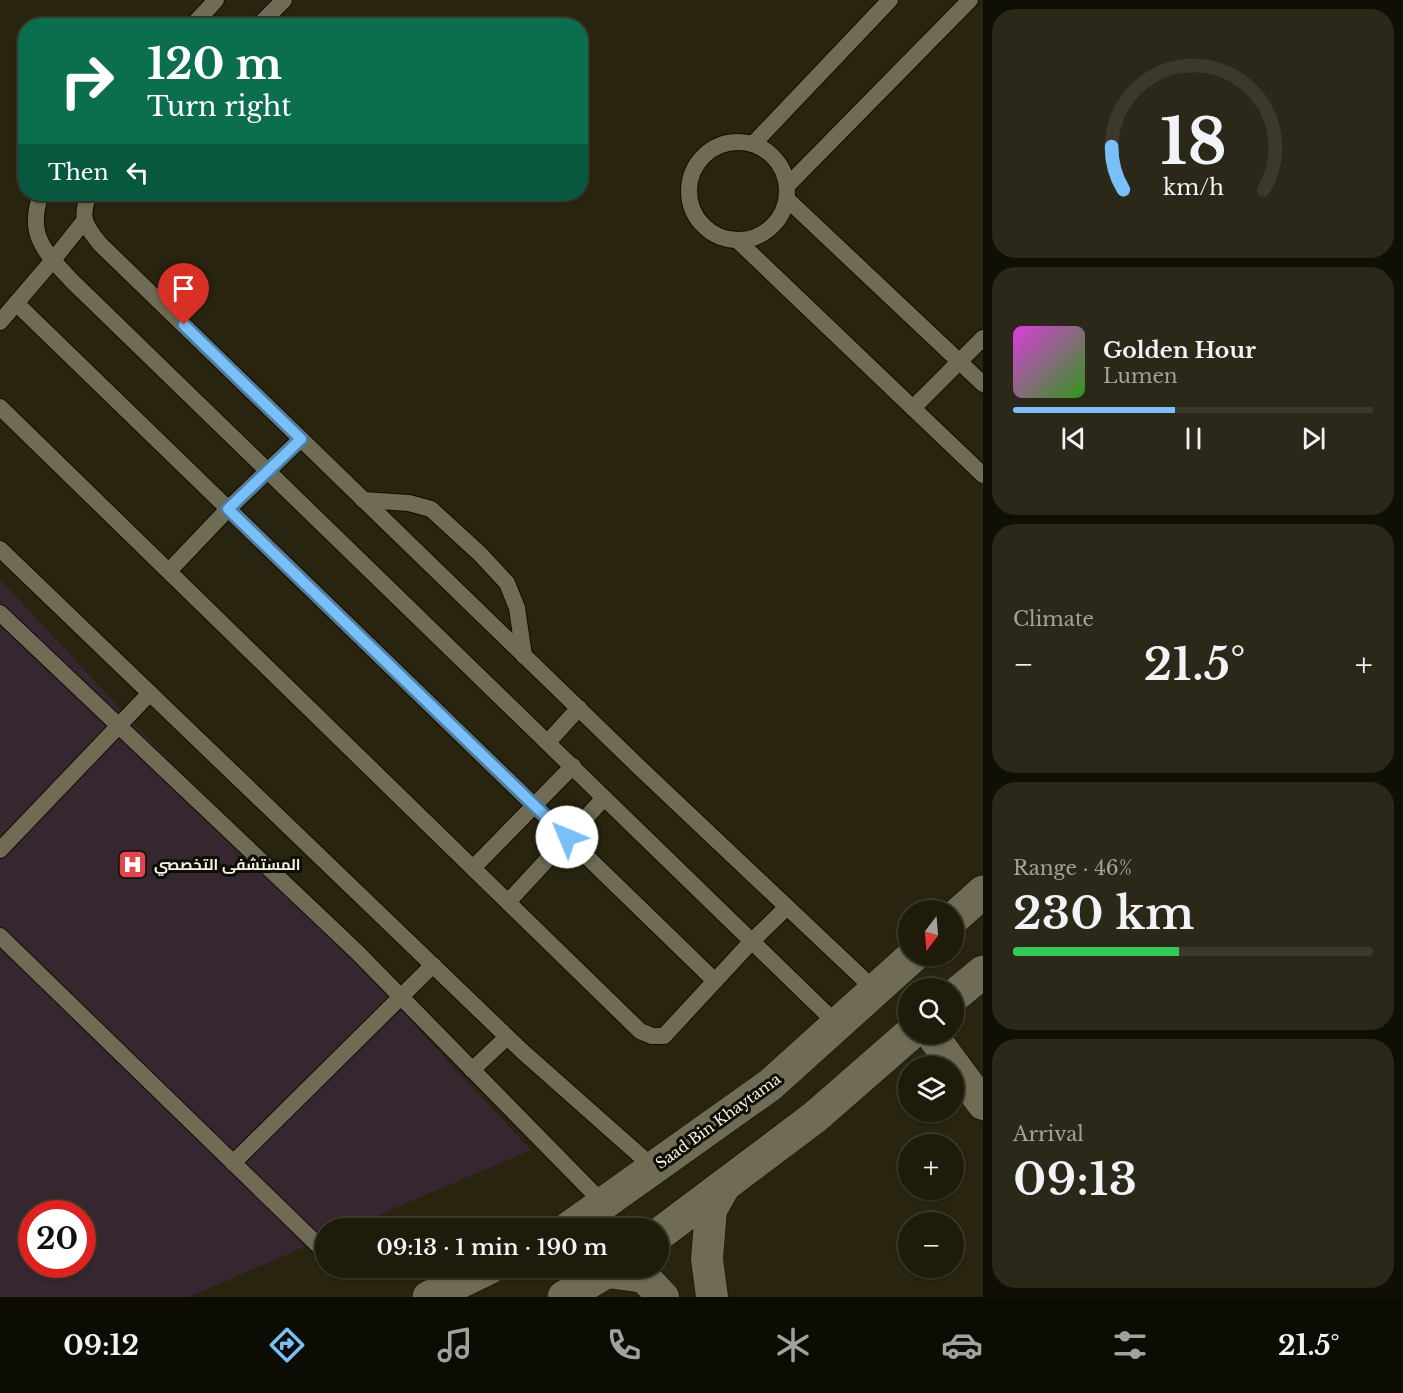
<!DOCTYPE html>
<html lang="en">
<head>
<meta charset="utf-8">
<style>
	:root { --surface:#1e1b0b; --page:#2b2819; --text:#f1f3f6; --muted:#a1a19d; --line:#3c392c; --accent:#79bff8 }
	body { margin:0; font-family:"Libre Baskerville",Cairo,serif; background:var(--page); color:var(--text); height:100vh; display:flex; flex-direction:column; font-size:22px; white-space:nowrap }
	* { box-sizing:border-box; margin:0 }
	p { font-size:20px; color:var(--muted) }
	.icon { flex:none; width:33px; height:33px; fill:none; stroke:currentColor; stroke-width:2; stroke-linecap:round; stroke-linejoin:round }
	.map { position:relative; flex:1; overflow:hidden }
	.sheet { display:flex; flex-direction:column; gap:9px; padding:9px; background:#100f06; width:420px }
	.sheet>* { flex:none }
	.banner { position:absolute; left:18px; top:18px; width:570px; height:183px; border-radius:24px; box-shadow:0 2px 4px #0004,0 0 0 2px var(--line); background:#0b6e4f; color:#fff; overflow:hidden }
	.needle { width:39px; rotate:196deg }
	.buttons { position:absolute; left:898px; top:900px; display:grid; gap:12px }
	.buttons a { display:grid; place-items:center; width:66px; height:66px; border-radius:50%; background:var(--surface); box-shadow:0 2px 4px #0004,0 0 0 2px var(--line); font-size:30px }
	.speed { position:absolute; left:18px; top:1200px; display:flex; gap:12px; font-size:30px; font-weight:700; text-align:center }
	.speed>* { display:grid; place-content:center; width:78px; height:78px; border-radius:50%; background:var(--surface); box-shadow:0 2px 4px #0004,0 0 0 2px var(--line); line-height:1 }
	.speed .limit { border:9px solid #d22; background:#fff; color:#111 }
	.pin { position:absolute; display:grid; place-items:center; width:51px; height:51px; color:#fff; margin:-62px -26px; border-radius:50% 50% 50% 0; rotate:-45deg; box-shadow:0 0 6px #0007 }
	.pin .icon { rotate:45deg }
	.me { position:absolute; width:66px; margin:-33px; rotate:315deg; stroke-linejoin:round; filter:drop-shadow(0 0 4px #0008) }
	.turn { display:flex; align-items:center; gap:21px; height:126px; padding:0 30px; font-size:27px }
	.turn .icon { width:78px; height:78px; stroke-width:2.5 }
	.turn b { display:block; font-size:42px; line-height:51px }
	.then { display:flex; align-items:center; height:57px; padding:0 30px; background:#0003; gap:12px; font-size:22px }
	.big { font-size:45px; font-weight:600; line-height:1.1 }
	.sheet .widget { flex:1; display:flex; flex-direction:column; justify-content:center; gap:9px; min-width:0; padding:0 21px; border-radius:24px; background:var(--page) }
	.sheet .dial { align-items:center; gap:0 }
	.dial svg { height:156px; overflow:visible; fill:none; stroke:var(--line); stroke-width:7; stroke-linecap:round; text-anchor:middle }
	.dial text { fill:var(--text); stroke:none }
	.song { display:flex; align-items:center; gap:18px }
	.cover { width:72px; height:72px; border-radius:9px; background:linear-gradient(135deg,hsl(300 70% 55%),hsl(110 70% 35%)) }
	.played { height:6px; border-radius:3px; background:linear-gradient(90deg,var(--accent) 45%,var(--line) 45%) }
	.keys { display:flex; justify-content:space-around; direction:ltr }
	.heat { display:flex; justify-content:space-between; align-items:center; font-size:33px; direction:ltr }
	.charge { height:9px; border-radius:4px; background:linear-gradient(90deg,#34c759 46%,var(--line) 0) }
	.trip { position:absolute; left:315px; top:1218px; width:354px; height:60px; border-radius:30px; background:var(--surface); box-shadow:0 2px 4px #0004,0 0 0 2px var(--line); font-weight:600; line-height:60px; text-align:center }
	.tab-bar { display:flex; height:96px; justify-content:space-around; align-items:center; background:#0c0b04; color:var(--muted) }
	.tab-bar .icon { width:42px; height:42px }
	.tab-bar .current { color:var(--accent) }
	.tab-bar b { font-size:27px; color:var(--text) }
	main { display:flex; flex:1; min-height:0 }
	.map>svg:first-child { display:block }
</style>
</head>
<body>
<main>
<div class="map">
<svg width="983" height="1297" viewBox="0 0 983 1297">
	<rect width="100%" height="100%" fill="#28240f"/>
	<path fill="#362630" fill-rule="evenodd" d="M0,579L531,1150L348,1228H326L325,1238L189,1297H0ZM32,1214H82V1264H32Z"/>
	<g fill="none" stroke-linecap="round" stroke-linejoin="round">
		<defs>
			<g id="lane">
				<polyline points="192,26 216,0"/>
				<polyline points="258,26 284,0"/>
				<circle cx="738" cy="191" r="49"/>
				<polyline points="753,144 890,0"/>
				<polyline points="788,185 970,0"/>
				<path d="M41,194C26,235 45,252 72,281L837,1024"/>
				<path d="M89,194C80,218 84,224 100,244L640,768L875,990"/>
				<polyline points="787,199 983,384"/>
				<polyline points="737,240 983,475"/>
				<polyline points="16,303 715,981"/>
				<polyline points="0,322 53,260 85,220"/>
				<polyline points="0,407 640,1031 652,1036 664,1036 752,941 787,907"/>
				<polyline points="913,408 983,338"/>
				<polyline points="363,500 409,503 431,509 480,554 507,583 517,608 524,656"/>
				<polyline points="0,549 522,1051 654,1168"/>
				<polyline points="169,571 228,509 301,439"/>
				<polyline points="0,613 357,952 604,1204"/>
				<polyline points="548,742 579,708"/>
				<polyline points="0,850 150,693"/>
				<polyline points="473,868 573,766"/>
				<polyline points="508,902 604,798"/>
				<polyline points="0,936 326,1253"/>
				<polyline points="472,1070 507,1037"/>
				<polyline points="233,1163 433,965"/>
				<polyline points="340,1268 341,1268"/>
			</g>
			<g id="street">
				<polyline points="931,1034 983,1104"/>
				<polyline points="607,1272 644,1277 663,1297"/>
				<polyline points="712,1297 707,1259 711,1210 724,1187"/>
			</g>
			<g id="secondary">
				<polyline points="954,918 983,892"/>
				<polyline points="954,996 983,972"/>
				<polyline points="569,1228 770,1085 913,956"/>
				<polyline points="658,1235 815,1117 910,1034"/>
				<polyline points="429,1297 489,1268"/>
				<polyline points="564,1297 613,1268"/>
			</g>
		</defs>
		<use href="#lane" stroke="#110d00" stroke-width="18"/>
		<use href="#street" stroke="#110d00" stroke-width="33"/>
		<use href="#secondary" stroke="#110d00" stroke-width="34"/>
		<use href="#lane" stroke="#6f6b54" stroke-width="16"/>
		<use href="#street" stroke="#6f6b54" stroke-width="32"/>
		<use href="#secondary" stroke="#6f6b54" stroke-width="33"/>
	</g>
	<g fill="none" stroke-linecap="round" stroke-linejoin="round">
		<defs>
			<polyline id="route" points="184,325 301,439 228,509 567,837"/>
		</defs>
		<use href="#route" stroke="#4f7ca1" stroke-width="15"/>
		<use href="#route" stroke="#79bff8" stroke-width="10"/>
	</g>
	<defs>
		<symbol id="hospital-square" viewBox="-11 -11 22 22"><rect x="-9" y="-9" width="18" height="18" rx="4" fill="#e0444e" stroke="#0f0e05"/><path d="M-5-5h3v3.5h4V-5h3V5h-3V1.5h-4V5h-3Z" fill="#fff"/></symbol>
	</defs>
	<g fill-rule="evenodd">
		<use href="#hospital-square" x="116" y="848" width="33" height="33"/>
	</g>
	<g text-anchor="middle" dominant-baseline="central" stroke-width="6" stroke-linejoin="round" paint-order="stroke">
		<g font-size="15" font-weight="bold" fill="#f7f4e7" stroke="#0f0e05" text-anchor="start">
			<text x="154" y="864">المستشفى التخصصي</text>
		</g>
		<g font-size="15" fill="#f7f4e7" stroke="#0f0e05">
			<text transform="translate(718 1121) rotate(-36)">Saad Bin Khaytama</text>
		</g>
	</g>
</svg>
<div class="buttons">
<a><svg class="needle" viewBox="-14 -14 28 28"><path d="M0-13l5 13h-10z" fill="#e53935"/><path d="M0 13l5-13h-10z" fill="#a1a19d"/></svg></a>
<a><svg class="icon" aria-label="search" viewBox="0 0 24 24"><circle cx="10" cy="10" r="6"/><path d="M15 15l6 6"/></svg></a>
<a><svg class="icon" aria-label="layers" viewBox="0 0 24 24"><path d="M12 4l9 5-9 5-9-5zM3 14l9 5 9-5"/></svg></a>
<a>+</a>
<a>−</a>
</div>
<div class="speed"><div class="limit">20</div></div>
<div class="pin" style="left:184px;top:325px;background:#d93025"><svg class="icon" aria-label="arrive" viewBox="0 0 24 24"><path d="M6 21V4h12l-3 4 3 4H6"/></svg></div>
<svg class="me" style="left:567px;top:837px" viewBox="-20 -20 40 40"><circle r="19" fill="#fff"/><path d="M0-13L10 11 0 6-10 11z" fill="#79bff8"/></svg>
<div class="trip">09:13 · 1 min · 190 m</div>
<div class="banner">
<div class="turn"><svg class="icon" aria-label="right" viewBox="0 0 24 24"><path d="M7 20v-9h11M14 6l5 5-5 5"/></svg><div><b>120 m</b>Turn right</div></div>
<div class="then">Then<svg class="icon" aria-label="left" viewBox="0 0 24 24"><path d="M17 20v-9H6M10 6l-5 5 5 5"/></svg></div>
</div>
</div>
<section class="sheet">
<div class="widget dial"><svg viewBox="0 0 100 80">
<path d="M14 69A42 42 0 1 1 86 69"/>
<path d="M14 69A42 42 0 0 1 8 47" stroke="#79bff8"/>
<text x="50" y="56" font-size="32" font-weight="700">18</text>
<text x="50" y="72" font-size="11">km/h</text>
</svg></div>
<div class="widget">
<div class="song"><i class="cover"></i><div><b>Golden Hour</b><p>Lumen</p></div></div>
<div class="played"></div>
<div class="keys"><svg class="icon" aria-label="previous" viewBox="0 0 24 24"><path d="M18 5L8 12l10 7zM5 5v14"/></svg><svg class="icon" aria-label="pause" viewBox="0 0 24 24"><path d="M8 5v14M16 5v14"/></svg><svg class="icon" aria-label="next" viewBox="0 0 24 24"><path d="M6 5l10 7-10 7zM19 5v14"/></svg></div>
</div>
<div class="widget"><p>Climate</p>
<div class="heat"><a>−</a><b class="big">21.5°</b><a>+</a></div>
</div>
<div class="widget"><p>Range · 46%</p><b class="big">230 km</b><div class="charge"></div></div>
<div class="widget"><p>Arrival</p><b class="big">09:13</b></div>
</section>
</main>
<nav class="tab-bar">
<b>09:12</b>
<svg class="icon current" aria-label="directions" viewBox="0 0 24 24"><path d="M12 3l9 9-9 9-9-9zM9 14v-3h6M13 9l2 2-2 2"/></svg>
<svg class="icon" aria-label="music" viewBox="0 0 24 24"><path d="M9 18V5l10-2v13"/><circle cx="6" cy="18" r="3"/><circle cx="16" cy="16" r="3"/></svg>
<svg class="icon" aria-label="phone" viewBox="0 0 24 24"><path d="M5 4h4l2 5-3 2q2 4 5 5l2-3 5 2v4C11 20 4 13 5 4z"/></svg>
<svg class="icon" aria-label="climate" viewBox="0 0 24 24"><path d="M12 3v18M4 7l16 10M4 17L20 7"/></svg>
<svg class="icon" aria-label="car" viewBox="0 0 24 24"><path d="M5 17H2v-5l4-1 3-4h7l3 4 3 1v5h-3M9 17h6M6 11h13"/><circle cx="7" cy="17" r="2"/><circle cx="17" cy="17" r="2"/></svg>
<svg class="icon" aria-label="filters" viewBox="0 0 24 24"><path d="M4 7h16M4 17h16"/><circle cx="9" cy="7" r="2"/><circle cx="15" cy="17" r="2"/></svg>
<b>21.5°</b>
</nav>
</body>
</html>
